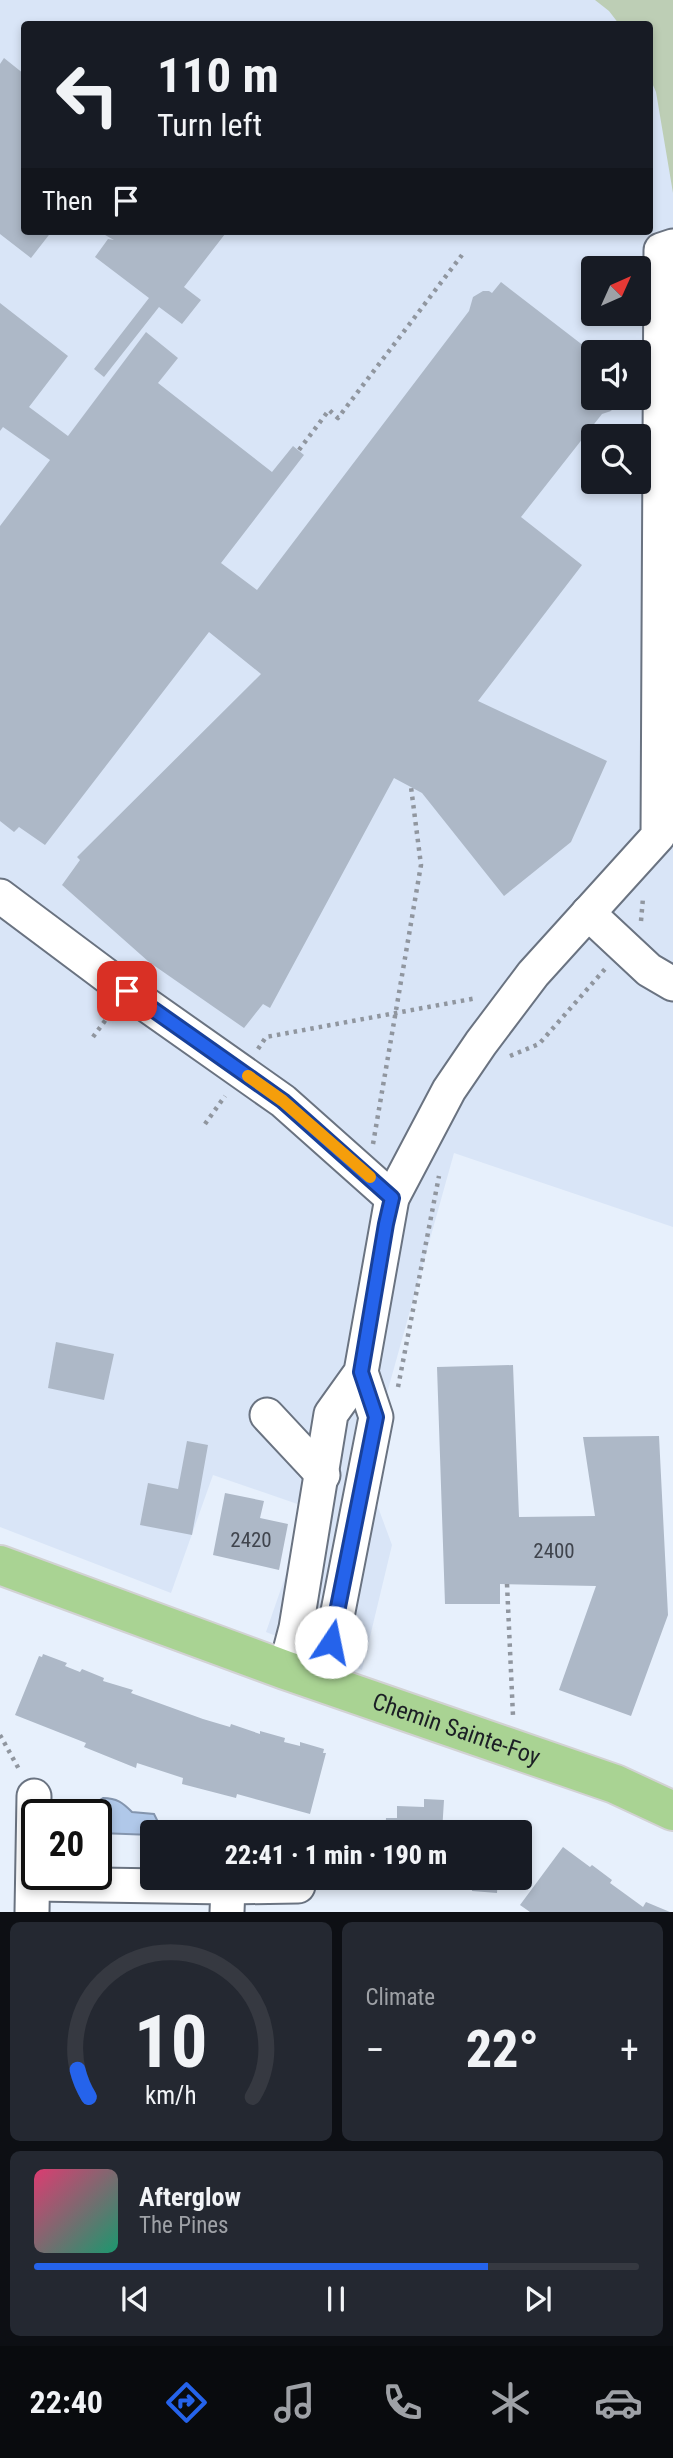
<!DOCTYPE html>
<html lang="en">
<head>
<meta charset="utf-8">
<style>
	:root { --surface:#171b24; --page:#242831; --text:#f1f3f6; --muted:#9ea1a6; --line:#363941; --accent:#2563eb }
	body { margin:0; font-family:"Roboto Condensed",sans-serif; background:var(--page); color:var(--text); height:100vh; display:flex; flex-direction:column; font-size:26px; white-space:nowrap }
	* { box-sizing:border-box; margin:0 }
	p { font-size:23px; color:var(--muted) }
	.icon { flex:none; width:38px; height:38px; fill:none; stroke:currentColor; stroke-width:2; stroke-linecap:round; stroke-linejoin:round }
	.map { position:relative; height:1912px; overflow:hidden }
	.sheet { display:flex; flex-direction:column; gap:10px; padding:10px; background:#0d0f14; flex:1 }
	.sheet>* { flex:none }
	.top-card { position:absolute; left:21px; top:21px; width:632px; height:214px; border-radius:7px; box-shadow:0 4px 10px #0003; background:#171b24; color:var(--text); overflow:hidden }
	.needle { width:46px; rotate:45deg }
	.buttons { position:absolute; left:581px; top:256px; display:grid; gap:14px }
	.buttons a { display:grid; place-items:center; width:70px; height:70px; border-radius:7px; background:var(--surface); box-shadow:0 4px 10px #0003; font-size:35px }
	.speed { position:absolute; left:21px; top:1799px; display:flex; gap:14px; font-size:35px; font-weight:700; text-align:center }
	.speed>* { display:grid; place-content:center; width:91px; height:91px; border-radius:50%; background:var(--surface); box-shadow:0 4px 10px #0003; line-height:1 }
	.speed .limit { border:4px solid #111; border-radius:10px; background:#fff; color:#111 }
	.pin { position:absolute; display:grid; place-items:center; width:60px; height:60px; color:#fff; margin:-30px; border-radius:14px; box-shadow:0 4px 10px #0006 }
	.me { position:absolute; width:77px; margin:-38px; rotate:11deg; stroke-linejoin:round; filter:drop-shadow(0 0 5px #0008) }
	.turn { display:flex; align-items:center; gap:24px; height:147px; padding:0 21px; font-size:32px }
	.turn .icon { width:91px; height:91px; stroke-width:2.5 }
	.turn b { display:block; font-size:49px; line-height:60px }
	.then { display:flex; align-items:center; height:66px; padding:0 21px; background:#0003; gap:14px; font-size:26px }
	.big { font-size:52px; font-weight:800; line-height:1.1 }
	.sheet .card { flex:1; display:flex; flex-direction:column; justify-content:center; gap:10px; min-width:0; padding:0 24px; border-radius:10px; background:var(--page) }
	.sheet .dial { align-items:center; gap:0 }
	.dial svg { height:182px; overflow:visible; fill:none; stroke:var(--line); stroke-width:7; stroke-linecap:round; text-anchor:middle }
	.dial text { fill:var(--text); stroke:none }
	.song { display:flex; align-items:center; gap:21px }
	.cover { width:84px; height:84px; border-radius:10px; background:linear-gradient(135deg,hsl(340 70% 55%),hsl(160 70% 35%)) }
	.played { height:7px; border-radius:4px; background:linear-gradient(90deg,var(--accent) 75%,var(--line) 75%) }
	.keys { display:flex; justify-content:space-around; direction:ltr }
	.heat { display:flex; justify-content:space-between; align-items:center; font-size:38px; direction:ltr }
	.sheet .tiles { flex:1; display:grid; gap:10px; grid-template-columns:1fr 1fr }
	.card:last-child { grid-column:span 2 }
	.trip { position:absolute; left:140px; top:1820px; width:392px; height:70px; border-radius:7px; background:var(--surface); box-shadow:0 4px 10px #0003; font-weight:800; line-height:70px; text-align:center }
	.tabs { display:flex; height:112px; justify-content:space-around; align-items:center; background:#090b0e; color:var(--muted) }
	.tabs .icon { width:49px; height:49px }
	.tabs .on { color:var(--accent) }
	.tabs b { font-size:32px; color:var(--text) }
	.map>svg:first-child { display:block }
</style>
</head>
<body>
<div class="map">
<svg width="673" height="1912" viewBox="0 0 673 1912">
	<rect width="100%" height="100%" fill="#e7f0fc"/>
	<path fill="#d9e5f7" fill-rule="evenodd" d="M0,0H673V1227L454,1153L365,1472L392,1545L362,1670L266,1632L309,1508L213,1475L171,1593L0,1527ZM24,24H649V231H24ZM593,268H639V313H593ZM593,352H639V397H593ZM593,436H639V481H593Z"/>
	<polygon fill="#bdceb5" points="595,0 673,0 673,193 656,92 649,76 649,24 619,24 609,11"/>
	<path fill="#b0c8e9" stroke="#8495ae" stroke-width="2" d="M103,1798C117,1798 123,1803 132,1812L154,1814L159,1824L155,1832H152V1835L99,1833L96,1831V1815H89C89,1806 96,1802 103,1798Z"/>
	<g fill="#adb8c7">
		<polygon points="4,58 24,74 24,231 52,231 31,258 0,234 0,64"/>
		<polygon points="98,231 221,231 225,234 184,287 201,300 182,324 159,307 104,377 94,369 149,298 95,257 108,239 114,240"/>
		<polygon points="501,282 593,353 593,397 618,397 616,404 611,411 602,414 521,517 582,565 478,701 607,761 571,842 504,896 422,793 394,778 270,1008 263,1004 244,1028 149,962 62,885 80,860 77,857 261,674 209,632 45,845 19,827 14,832 0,821 0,526 50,460 3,427 0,431 0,303 68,356 29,407 68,436 146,332 178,358 158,383 272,472 293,446 304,455 221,563 257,590 469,311 473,297 483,291 489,291 492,293"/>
		<polygon points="56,1342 114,1354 104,1400 48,1388"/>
		<polygon points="513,1365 519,1517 595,1516 583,1437 659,1436 668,1615 631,1716 559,1690 596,1586 500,1584 500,1604 445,1604 437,1367"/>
		<polygon points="187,1441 208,1445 192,1535 140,1525 148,1483 178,1489"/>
		<polygon points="225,1493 264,1501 260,1518 288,1524 279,1570 213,1555"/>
		<polygon points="43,1654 67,1663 65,1666 80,1672 82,1669 104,1678 103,1681 133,1690 131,1693 203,1719 230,1727 231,1724 260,1734 260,1731 285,1738 284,1742 300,1746 300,1742 324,1749 323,1753 326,1753 310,1814 237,1794 236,1798 182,1784 183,1778 137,1763 136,1768 84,1747 86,1743 15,1715 39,1656 42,1657"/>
		<polygon points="424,1799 444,1800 442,1832 385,1832 386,1818 397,1818 397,1806 424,1807"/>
		<polygon points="563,1847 590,1867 592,1865 612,1880 610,1883 643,1907 646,1902 670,1912 530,1912 520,1905"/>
		<polygon points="473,1878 498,1878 497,1893 472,1891"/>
	</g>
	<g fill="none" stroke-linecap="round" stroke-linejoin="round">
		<defs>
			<g id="minor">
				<polyline points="0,896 127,991 283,1101 392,1198"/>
				<polyline points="588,913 649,970 673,984"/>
				<polyline points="267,1415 323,1475"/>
				<polyline points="285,1670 296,1628 331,1414 361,1372 392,1198 449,1090 481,1043 533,974 658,836 661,250 673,246"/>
				<polyline points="319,1682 332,1642 376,1417 361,1372"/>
				<polyline points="34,1884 228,1887 227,1912"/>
				<polyline points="228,1887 298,1886"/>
				<polyline points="32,1912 34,1796"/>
			</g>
			<g id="major">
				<path id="s1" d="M0,1565L285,1670L615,1784L673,1811"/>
			</g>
		</defs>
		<use href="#minor" stroke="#6a7381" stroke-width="37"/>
		<use href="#major" stroke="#d2d2d3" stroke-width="42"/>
		<g stroke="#90969f" stroke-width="4.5" stroke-dasharray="3.5 5" stroke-linecap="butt">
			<polyline points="299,450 329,410 338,418 462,255"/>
			<polyline points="641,921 643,898"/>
			<polyline points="93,1037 110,1014"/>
			<polyline points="258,1049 266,1037 477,998"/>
			<polyline points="510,1056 539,1044 605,969"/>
			<polyline points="205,1124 225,1096"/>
			<polyline points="373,1144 421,865 411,787"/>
			<polyline points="398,1387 439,1176"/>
			<polyline points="507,1584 513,1716"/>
			<polyline points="0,1735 20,1771"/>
		</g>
		<use href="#minor" stroke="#fff" stroke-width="33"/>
		<use href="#major" stroke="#a9d393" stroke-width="38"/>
	</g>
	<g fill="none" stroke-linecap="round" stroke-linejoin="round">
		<defs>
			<polyline id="route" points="127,991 283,1101 392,1198 386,1224 361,1372 376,1417 331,1642"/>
		</defs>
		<use href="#route" stroke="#184099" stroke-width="18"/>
		<use href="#route" stroke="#2563eb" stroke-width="12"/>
		<polyline stroke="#f59e0b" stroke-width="12" points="248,1076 283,1101 370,1177"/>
	</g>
	<g text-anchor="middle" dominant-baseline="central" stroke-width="7" stroke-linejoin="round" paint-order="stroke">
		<g font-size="21" fill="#40454e">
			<text x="251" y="1540">2420</text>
			<text x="554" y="1551">2400</text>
		</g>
		<g font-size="24" fill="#1c1f25" stroke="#e7f0fc">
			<text stroke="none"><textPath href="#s1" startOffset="485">Chemin Sainte-Foy</textPath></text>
		</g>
	</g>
</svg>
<div class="buttons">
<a><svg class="needle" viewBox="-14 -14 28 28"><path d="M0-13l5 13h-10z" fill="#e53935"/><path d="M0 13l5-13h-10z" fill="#9ea1a6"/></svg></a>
<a><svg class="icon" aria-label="sound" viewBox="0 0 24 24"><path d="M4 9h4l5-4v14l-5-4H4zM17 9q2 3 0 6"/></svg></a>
<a><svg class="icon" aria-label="search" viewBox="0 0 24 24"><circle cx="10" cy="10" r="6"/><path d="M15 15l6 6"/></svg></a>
</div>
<div class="speed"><div class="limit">20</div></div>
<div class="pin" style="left:127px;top:991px;background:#d93025"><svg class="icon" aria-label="arrive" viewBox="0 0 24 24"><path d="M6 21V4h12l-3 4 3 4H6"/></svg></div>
<svg class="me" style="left:331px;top:1642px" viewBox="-20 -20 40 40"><circle r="19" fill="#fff"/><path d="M0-13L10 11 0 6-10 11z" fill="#2563eb"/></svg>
<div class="trip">22:41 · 1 min · 190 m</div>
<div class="top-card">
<div class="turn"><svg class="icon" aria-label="left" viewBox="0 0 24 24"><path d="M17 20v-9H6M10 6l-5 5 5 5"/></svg><div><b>110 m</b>Turn left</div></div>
<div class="then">Then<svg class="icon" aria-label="arrive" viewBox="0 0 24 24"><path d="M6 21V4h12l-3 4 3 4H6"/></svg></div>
</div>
</div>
<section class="sheet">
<div class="tiles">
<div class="card dial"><svg viewBox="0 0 100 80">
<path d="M14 69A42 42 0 1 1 86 69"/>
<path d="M14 69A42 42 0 0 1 9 57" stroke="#2563eb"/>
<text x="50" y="56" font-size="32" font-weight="700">10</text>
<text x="50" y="72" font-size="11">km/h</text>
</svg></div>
<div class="card"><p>Climate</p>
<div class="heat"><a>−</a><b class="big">22°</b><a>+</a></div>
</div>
<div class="card">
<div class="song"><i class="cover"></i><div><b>Afterglow</b><p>The Pines</p></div></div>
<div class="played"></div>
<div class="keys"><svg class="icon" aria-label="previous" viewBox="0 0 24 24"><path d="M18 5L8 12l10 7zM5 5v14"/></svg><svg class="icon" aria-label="pause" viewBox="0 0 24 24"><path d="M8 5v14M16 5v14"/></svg><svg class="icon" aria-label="next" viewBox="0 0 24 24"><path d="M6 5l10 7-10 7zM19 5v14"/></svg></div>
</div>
</div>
</section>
<nav class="tabs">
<b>22:40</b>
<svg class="icon on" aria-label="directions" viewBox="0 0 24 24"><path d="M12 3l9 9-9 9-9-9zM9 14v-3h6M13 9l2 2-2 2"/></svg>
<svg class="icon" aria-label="music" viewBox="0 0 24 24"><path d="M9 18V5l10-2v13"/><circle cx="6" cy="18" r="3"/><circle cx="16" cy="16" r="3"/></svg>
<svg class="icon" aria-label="phone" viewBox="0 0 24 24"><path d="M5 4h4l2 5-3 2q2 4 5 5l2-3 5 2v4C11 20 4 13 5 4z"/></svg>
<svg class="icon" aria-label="climate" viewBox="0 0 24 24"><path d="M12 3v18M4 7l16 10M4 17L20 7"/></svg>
<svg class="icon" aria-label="car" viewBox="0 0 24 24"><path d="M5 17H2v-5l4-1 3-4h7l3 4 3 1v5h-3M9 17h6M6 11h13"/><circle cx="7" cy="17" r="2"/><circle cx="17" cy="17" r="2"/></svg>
</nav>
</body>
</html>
